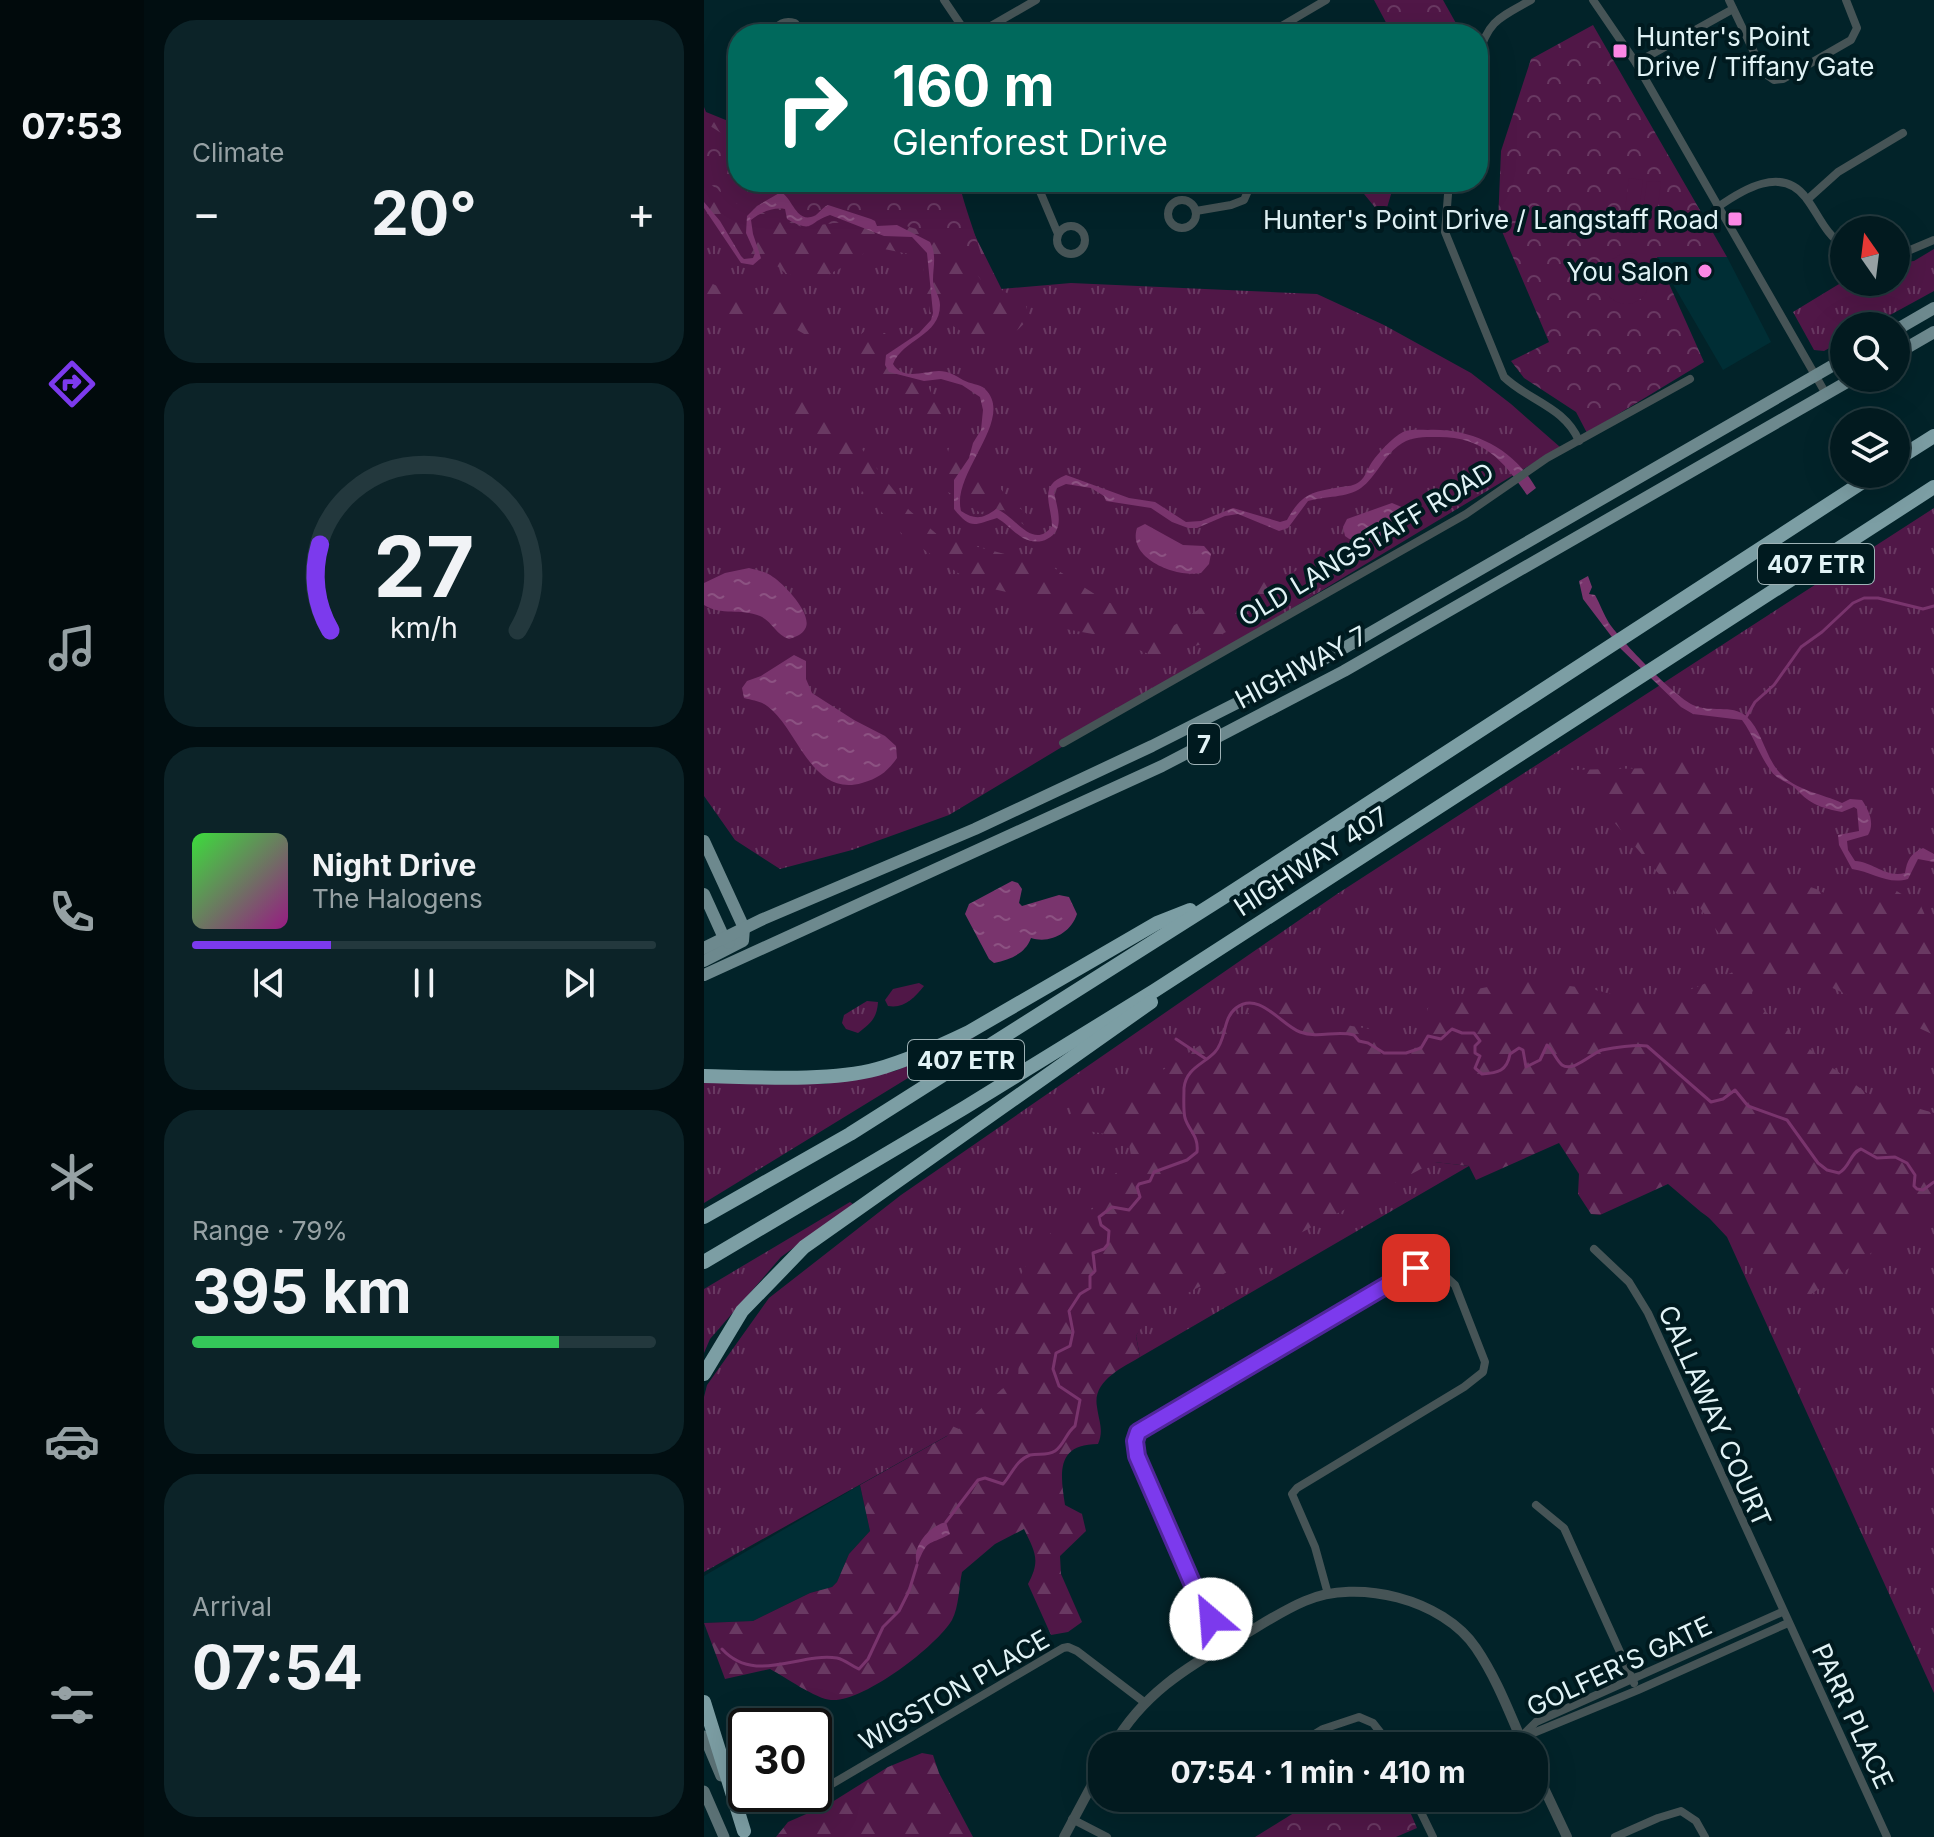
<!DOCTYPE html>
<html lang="en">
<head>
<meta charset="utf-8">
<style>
	:root { --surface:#021a1f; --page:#0c2328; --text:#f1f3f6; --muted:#96a1a4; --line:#23383d; --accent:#7c3aed }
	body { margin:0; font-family:Inter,sans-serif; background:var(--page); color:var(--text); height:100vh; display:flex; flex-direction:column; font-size:30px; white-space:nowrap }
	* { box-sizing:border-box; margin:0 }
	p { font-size:26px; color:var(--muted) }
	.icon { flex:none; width:44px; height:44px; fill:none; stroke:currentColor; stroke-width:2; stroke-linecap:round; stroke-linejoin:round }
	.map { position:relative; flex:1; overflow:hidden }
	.drawer { display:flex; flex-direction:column; gap:20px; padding:20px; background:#010e11; width:560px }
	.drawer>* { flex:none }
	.top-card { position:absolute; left:24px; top:24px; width:760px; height:168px; border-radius:32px; box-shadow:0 8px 32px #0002,0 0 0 2px var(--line); background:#00695c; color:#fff; overflow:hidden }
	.needle { width:52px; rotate:346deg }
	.controls { position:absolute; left:1126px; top:216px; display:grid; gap:16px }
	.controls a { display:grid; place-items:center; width:80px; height:80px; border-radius:50%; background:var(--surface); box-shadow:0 8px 32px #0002,0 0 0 2px var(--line); font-size:40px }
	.speed { position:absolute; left:24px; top:1708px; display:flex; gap:16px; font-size:40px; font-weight:700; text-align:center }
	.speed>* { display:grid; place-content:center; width:104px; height:104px; border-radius:50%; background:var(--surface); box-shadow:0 8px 32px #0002,0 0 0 2px var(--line); line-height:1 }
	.speed .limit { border:4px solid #111; border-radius:12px; background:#fff; color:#111 }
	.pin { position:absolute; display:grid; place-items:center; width:68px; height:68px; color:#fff; margin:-34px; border-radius:16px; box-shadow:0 4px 12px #0006 }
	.me { position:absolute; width:88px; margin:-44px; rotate:333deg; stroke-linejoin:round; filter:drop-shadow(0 0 6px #0008) }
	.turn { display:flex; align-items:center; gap:28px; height:168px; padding:0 32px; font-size:36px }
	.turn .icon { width:104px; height:104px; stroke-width:2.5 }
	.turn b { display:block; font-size:56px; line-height:68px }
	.big { font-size:60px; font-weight:700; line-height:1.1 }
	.drawer .card { flex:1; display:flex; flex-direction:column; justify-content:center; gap:12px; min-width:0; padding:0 28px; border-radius:32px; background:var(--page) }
	.drawer .dial { align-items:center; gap:0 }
	.dial svg { height:208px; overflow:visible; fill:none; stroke:var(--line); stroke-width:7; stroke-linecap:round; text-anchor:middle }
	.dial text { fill:var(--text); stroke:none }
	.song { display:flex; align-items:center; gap:24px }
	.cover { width:96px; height:96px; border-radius:12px; background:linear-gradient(135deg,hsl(120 70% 55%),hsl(310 70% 35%)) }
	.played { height:8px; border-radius:4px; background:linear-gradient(90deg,var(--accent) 30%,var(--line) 30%) }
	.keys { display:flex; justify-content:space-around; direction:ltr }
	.heat { display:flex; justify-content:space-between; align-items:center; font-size:44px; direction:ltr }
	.charge { height:12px; border-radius:6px; background:linear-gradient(90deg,#34c759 79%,var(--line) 0) }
	.trip { position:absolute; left:384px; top:1732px; width:460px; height:80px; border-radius:32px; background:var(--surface); box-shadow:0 8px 32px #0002,0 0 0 2px var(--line); font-weight:700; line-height:80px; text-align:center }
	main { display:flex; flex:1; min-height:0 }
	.dock { display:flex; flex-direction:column; width:144px; justify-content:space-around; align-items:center; background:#010a0c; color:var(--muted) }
	.dock .icon { width:56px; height:56px }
	.dock .selected { color:var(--accent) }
	.dock b { font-size:36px; color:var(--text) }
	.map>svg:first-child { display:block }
</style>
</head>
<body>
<main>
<nav class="dock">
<b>07:53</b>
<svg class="icon selected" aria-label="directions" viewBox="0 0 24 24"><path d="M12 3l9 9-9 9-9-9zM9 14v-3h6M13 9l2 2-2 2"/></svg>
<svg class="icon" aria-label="music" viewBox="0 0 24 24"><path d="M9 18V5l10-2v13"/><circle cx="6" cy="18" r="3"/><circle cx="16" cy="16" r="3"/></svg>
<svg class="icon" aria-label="phone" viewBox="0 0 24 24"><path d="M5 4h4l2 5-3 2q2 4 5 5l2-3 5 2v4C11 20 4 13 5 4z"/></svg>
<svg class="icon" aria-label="climate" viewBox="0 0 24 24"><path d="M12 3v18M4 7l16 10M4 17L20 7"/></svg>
<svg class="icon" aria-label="car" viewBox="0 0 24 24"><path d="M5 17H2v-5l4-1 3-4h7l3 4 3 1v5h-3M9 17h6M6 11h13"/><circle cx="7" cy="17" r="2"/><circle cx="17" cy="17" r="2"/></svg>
<svg class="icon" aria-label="filters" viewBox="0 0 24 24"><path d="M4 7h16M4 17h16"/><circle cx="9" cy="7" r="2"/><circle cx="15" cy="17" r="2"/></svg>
</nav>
<section class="drawer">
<div class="card"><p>Climate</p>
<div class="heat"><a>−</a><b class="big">20°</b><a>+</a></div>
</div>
<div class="card dial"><svg viewBox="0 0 100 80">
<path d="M14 69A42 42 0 1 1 86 69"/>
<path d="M14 69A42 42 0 0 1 10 36" stroke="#7c3aed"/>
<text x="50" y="56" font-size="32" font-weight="700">27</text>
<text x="50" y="72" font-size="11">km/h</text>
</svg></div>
<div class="card">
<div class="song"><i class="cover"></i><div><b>Night Drive</b><p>The Halogens</p></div></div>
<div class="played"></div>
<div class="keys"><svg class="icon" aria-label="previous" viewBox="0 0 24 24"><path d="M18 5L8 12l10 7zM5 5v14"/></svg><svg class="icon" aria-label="pause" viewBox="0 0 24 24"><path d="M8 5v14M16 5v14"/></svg><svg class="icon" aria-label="next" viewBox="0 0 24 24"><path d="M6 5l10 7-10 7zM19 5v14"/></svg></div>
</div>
<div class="card"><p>Range · 79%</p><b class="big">395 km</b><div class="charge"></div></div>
<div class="card"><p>Arrival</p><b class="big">07:54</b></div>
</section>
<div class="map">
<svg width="1230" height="1837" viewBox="0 0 1230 1837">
	<defs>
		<pattern id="grass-tufts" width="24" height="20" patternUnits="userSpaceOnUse" patternTransform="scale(2)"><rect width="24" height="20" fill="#501747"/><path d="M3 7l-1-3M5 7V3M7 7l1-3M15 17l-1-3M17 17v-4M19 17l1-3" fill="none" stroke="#693962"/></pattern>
		<pattern id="forest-firs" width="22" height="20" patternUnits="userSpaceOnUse" patternTransform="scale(2)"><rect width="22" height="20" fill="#501747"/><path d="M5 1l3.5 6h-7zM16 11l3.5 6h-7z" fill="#693962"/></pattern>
		<pattern id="park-crowns" width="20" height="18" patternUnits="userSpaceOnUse" patternTransform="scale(2)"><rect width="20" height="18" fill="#501747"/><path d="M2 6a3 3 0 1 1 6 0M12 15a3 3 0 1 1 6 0" fill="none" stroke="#693962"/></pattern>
		<pattern id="water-ripples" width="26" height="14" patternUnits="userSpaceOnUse" patternTransform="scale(2)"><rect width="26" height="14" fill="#79346d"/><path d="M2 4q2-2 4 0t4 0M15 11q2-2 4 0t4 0" fill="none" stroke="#8c5282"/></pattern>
	</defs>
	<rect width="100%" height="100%" fill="#022329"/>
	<g fill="#002e35">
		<polygon points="953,257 1023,257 1067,342 1019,370"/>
		<polygon points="156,1485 166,1531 145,1554 133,1582 128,1587 106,1593 49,1621 0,1623 0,1576"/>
	</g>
	<g fill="url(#grass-tufts)">
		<polygon points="0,179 174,218 285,290 367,283 613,294 680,325 767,373 807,404 856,447 245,815 148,850 76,869 31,840 0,796"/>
		<polygon points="1230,249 1230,291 1166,326 1140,326 1140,340 1120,351 1110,350 1089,312 1140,281 1192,282 1192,263 1210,261"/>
		<polygon points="1230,508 1230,1693 1023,1237 867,1071 731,1162 765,1166 436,1357 432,1336 437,1327 0,1572 0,1397 3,1385 65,1298 197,1195 633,894"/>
		<path d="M215,983L220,986C210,998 200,1009 184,1006L181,1000L189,989Z"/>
		<path d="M163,1001L174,1002C173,1018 167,1023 154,1033L142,1029L138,1023L140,1015Z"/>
		<polygon points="271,1037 0,1203 0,1082 121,1084 191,1071"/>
		<polygon points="146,1202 149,1204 77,1257 6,1339 0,1353 0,1289"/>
	</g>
	<g fill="url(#forest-firs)">
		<path d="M0,107L2,112L34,125V182L247,187L298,290L322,305L325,318C287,363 266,334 226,312L219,268L205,254L180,249L162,252L137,268L111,281L81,273L65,259L42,255L12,231L0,215Z"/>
		<polygon points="614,182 688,182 688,191 682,211 674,211 651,183 628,186"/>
		<polygon points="0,280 31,294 54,299 76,295 102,308 121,333 114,342 83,324 53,317 30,320 0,305"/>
		<path d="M161,331L181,333C191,346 190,360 197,375L224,385C228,399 238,406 244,419C212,431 218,413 203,396L149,354L150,340Z"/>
		<polygon points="103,390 119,399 205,510 236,537 347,566 403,602 421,607 449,626 469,626 497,608 524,598 562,572 579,577 606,564 614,564 618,577 600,585 574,605 499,644 449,656 405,637 356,628 324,602 307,593 289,589 254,573 200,536 116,446 103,438 81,402 90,393"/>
		<path d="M265,436C279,467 296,494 323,514L320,525L300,510L275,512L235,486L248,437Z"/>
		<path d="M976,754L991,759L1009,779L1025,805L1048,861L1078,888C1096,884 1113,885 1126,898L1145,899L1191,890L1217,906L1230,936V1035L1109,979L1077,973L1053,979L1048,993L1051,1003L1126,1066L1164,1094L1230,1113V1217L1224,1214L1103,1297L1086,1298L1072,1282L1064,1260L997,1212L964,1184L896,1215L887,1214L874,1194L875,1174L855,1143L772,1180L765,1166L730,1162L448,1312L432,1336L436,1357C418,1368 388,1381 393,1407C395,1422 400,1430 394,1444C352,1444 356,1473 361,1505L378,1514L382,1531L356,1556L357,1574L378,1622L364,1632L347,1635L324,1584C337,1560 331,1552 320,1529L291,1544L258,1572C255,1586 255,1607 248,1620C232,1647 158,1703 127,1700C112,1699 81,1677 66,1669L21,1679L0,1623L49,1621L106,1593L128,1587L133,1582L145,1554L166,1531L156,1485L243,1436L248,1426L255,1429L298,1389L314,1381L315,1354L304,1304L320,1268L343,1236L369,1216L389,1209L394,1193L427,1156L425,1144L407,1135L373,1129L366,1105L423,1094L573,994L602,1011L642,1025L677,1031L693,1046L714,1048L718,1044L724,1008L773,989L821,980L888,989L948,1005L1027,973L1038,964L990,900L973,894L967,888L865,770L948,768L956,759Z"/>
		<polygon points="218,1753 229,1755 235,1773 269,1837 72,1837 84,1822 125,1804 184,1767"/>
	</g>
	<g fill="url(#park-crowns)">
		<polygon points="670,0 739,0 758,34 681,34 686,30"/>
		<polygon points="889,25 1023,257 953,257 1000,362 883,433 872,412 820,378 807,361 845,342 794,222 797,151 827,59"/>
		<path d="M0,122L34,144V182H255C263,219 281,254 285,290L244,238L174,218L98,227L29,202L0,179Z"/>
		<polygon points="614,1798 700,1798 713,1828 692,1837 551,1837"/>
	</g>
	<g fill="#501747">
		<polygon points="925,178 939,180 935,210 921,209"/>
		<polygon points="943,181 957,182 953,213 939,211"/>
		<path d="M919,253L932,254C971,294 911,329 896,280L907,260Z"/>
	</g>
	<g fill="url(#water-ripples)">
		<path d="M77,192C88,198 92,221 107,217C114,216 117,208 124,205L167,219L171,221L173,226L193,225L226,242C233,255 229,267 229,280C229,289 236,296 236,305C236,336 199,339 189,364C199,381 220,371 235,371C244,371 251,375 259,380C266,384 276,384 281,389C312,419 247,473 257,511C271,520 279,519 292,509C310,514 329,552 348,526C347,502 334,486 362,475L425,498L451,502L482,522L497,521L529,508L576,522L583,520C598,493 608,492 637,487C644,486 650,486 655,482C662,477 663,469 668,462C675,452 688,438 699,432C706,429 716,430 724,430C768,428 810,449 832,488L823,495C799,460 779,437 735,437C719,437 707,436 694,446C679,457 672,477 657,488C643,498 621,496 604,501L584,528L575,531L534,514L521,516L493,528H484L468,522L447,508L402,501L400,496L387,488L362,484L353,488L350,492C353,508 362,530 343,539C336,543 326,542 319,538C309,532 302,523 293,518C270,525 267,530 250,509V480L265,458L269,443L277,430L279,410L276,397L258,385L237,379L220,381L185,372L181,365L182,355L215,333L227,320L229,313L223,253L208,237L180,236L126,215C102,223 111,234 83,219L81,209C69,207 57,212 47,220L49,234L57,258L49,265L37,263L0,208V202L16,221L37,256L40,259L49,258L51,253L42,233L43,216L53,206Z"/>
		<path d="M688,503L700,508L702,514C692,531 659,551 641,536L639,527L643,519Z"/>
		<path d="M441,524L479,545L500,546L507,554L505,564L497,573C473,578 423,559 433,528Z"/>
		<path d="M45,568C53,570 63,572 69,577C80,584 110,615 101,629C98,635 91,637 85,639C72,635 68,621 56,616C37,608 17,616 0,605V583L21,573Z"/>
		<path d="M884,576L888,587L885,594L891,595C896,604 900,615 905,623C918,642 970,696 989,705C1005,713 1028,704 1042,716C1059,731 1061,758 1077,774C1091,790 1119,794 1138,803L1146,799L1158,800C1165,811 1171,823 1164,835L1143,841L1144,850L1151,861C1170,862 1181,878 1201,873C1203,860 1207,853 1219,848L1230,854V862L1214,859L1204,879C1183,885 1169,872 1148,869L1135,845L1134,835L1155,831L1153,809L1150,807L1138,812C1117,808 1106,804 1093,790C1086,782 1074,781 1067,771C1055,755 1050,736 1038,720L989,714L977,707L917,649L879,599L875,581Z"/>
		<path d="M90,655L102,661V679L108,693L150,720L181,736L192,746L193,758C183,772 175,778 158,783C110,797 95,735 68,710C59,701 51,701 40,698L38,688L43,681L57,676Z"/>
		<path d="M308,881L314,883L318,889L315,903L318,906L355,895L365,897L373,914C367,933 346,944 327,938C321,954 307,959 290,963L285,959L261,914L265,904Z"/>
		<path d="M242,1522L246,1534C222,1547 225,1537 213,1565C207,1547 225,1526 242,1522Z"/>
	</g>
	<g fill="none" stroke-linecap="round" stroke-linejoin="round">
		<g stroke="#79346d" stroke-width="3">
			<polyline points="1041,719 1051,702 1070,685 1097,647 1118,632 1149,603 1160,598 1174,598 1219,609 1230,606"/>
			<polyline points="472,1039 502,1059"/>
			<path d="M242,1522L274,1480L281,1478L299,1484C308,1474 312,1460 326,1455C335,1453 343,1456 351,1451C360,1445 362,1433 371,1426L376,1400L355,1386L349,1369L352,1353L366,1346L369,1332L365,1311L376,1294L386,1288V1276L391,1271L389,1253L400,1249L404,1244L405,1231L397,1225L395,1217L408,1207L425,1210L436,1197L433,1187L435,1184L446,1181L450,1172L483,1160L493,1152C495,1136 485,1131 481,1118C479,1110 480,1096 480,1088C482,1068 500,1064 511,1052C523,1039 518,1019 532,1008C555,990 577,1025 596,1032C615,1039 631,1030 650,1035L655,1041L664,1043L680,1053H702L717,1048L724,1036L737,1039L748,1029L758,1033H770L776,1041L771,1046V1053L776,1056L771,1068L778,1074C794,1073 803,1071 806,1054L815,1048L819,1050L822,1067L836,1060L843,1045C849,1050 852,1060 858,1065C869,1073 888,1053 898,1050C908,1048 933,1044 943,1046L1007,1102L1019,1099L1031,1090L1044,1106L1083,1120L1114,1163L1123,1170L1135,1173C1146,1167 1146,1153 1157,1149L1173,1158L1191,1157L1203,1163L1211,1175L1210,1186L1213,1189L1219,1190L1230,1182"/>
			<path d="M18,1649C51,1685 95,1652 133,1658C142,1660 147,1666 155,1669L164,1659L179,1627L195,1611L205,1591L213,1565"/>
		</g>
		<g stroke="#465456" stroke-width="8">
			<polyline points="240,0 263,34"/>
			<polyline points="889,0 932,63 1122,394"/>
			<polyline points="1025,0 1060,73 1070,80 1079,79 1147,40 1153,28 1142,0"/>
			<path d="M70,34C73,23 81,20 91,23L98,34"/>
			<polyline points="273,34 332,0"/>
			<polyline points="564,34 622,0"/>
			<path d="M774,56C785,20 795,18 827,0"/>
			<polyline points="932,63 1029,9"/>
			<polyline points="332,182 354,234"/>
			<path d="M745,182L741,232L800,377C825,401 861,407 875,441"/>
			<polyline points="1104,199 1134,172 1199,133"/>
			<circle cx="478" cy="214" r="14"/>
			<path d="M1014,207C1038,190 1078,165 1102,198C1115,215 1121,234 1140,246"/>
			<polyline points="492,211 527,205 540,200 548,182"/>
			<circle cx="367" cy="240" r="14"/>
			<polyline points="1192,256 1230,240"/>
			<polyline points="359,743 762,514 843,458 986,379"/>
			<polyline points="890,1249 925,1282 944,1313 1183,1837"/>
			<polyline points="832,1505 860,1528 930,1683"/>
			<polyline points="521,1645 489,1585 451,1501 433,1456 431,1441 434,1432 660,1300 712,1268 730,1266 751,1285 781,1362 779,1372 760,1387 593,1488 588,1494 611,1547 624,1594"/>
			<polyline points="817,1737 832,1722 1078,1612"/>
			<polyline points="591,1746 619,1729 655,1717 669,1723 687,1746"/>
			<polyline points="798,1746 934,1690 1084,1623"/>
			<polyline points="116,1791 359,1648 364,1647 373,1651 440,1702"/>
			<polyline points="710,1798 729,1837"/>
			<polyline points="368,1819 403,1837"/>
			<polyline points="911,1837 954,1818 977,1811 992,1821 1001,1837"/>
		</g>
		<g stroke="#465456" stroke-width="10">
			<path d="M409,1746C437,1696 482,1667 531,1640C554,1627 577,1611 601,1601C653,1578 739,1599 772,1648C793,1679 805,1712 820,1746"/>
			<polyline points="830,1767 863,1837"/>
			<polyline points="360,1837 398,1766"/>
		</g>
		<g stroke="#5c7276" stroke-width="11">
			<polyline points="0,1736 17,1776"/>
			<polyline points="0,1791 20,1837"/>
		</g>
		<g stroke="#6d898e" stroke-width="12">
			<polyline points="1192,330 1230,308"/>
			<polyline points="1192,354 1230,332"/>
			<polyline points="0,841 40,928 39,941 0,961"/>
			<polyline points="0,894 20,938 25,943"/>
			<polyline points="0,948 59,919 271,829 448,746 628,655 1140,359"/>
			<polyline points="0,975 458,766 640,671 1150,378"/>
		</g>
		<g stroke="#7c9ea4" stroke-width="14">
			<polyline points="1192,460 1230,436"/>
			<path d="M0,1076C51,1077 125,1082 173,1069C205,1060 236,1046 265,1032L453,923L486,910"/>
			<polyline points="0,1217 146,1134 520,897 1171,474"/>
			<polyline points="0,1262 260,1108 450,991 1230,487"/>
			<polyline points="0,1374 38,1311 100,1247 447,1002"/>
			<polyline points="0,1702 40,1831"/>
		</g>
	</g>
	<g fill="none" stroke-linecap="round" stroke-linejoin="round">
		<defs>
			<polyline id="route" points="507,1619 489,1585 433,1456 431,1441 434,1432 712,1268"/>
		</defs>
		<use href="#route" stroke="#51269a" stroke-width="20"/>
		<use href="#route" stroke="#7c3aed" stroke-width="14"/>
	</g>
	<g fill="#fb87e5" stroke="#001a1f" stroke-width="3">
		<rect x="908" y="43" width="16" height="16" rx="4"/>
		<rect x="1023" y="211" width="16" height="16" rx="4"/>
		<circle cx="1001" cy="271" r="8"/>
	</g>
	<g text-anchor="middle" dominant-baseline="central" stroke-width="8" stroke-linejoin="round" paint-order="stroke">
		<g fill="#001a1f" stroke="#9eb2b6" stroke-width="2">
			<rect x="1054" y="544" width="116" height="40" rx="6"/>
			<rect x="484" y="724" width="32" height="40" rx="6"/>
			<rect x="204" y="1040" width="116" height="40" rx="6"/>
		</g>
		<g font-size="24" font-weight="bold" fill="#e1f3f6">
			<text x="1112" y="564">407 ETR</text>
			<text x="500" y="744">7</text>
			<text x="262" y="1060">407 ETR</text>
		</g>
		<g font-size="26" fill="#e1f3f6" stroke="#001a1f" text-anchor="end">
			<text x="932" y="36" text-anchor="start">Hunter's Point<tspan x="932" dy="30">Drive / Tiffany Gate</tspan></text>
			<text x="1015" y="219">Hunter's Point Drive / Langstaff Road</text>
			<text x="985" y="271">You Salon</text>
		</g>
		<g font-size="26" fill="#e1f3f6" stroke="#001a1f">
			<text transform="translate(662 544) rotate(-31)">OLD LANGSTAFF ROAD</text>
			<text transform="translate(597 667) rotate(-28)">HIGHWAY 7</text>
			<text transform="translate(607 861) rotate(-33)">HIGHWAY 407</text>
			<text transform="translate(1011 1416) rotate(66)">CALLAWAY COURT</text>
			<text transform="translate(915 1666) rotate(-25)">GOLFER'S GATE</text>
			<text transform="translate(250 1690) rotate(-30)">WIGSTON PLACE</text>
			<text transform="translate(1149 1716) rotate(65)">PARR PLACE</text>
		</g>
	</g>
</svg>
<div class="controls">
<a><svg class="needle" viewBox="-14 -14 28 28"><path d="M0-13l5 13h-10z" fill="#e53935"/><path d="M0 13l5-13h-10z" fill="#96a1a4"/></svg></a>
<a><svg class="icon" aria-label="search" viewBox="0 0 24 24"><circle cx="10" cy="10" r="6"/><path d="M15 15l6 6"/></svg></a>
<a><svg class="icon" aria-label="layers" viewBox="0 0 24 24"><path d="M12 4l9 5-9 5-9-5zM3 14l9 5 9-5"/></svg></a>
</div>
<div class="speed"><div class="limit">30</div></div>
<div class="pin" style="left:712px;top:1268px;background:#d93025"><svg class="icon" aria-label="arrive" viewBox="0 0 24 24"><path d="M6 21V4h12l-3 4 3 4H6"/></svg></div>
<svg class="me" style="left:507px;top:1619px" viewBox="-20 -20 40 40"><circle r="19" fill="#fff"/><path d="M0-13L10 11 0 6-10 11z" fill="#7c3aed"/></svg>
<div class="trip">07:54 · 1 min · 410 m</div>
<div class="top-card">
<div class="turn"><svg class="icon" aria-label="right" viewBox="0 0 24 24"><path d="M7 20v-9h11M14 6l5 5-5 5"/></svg><div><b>160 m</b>Glenforest Drive</div></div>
</div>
</div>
</main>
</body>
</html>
